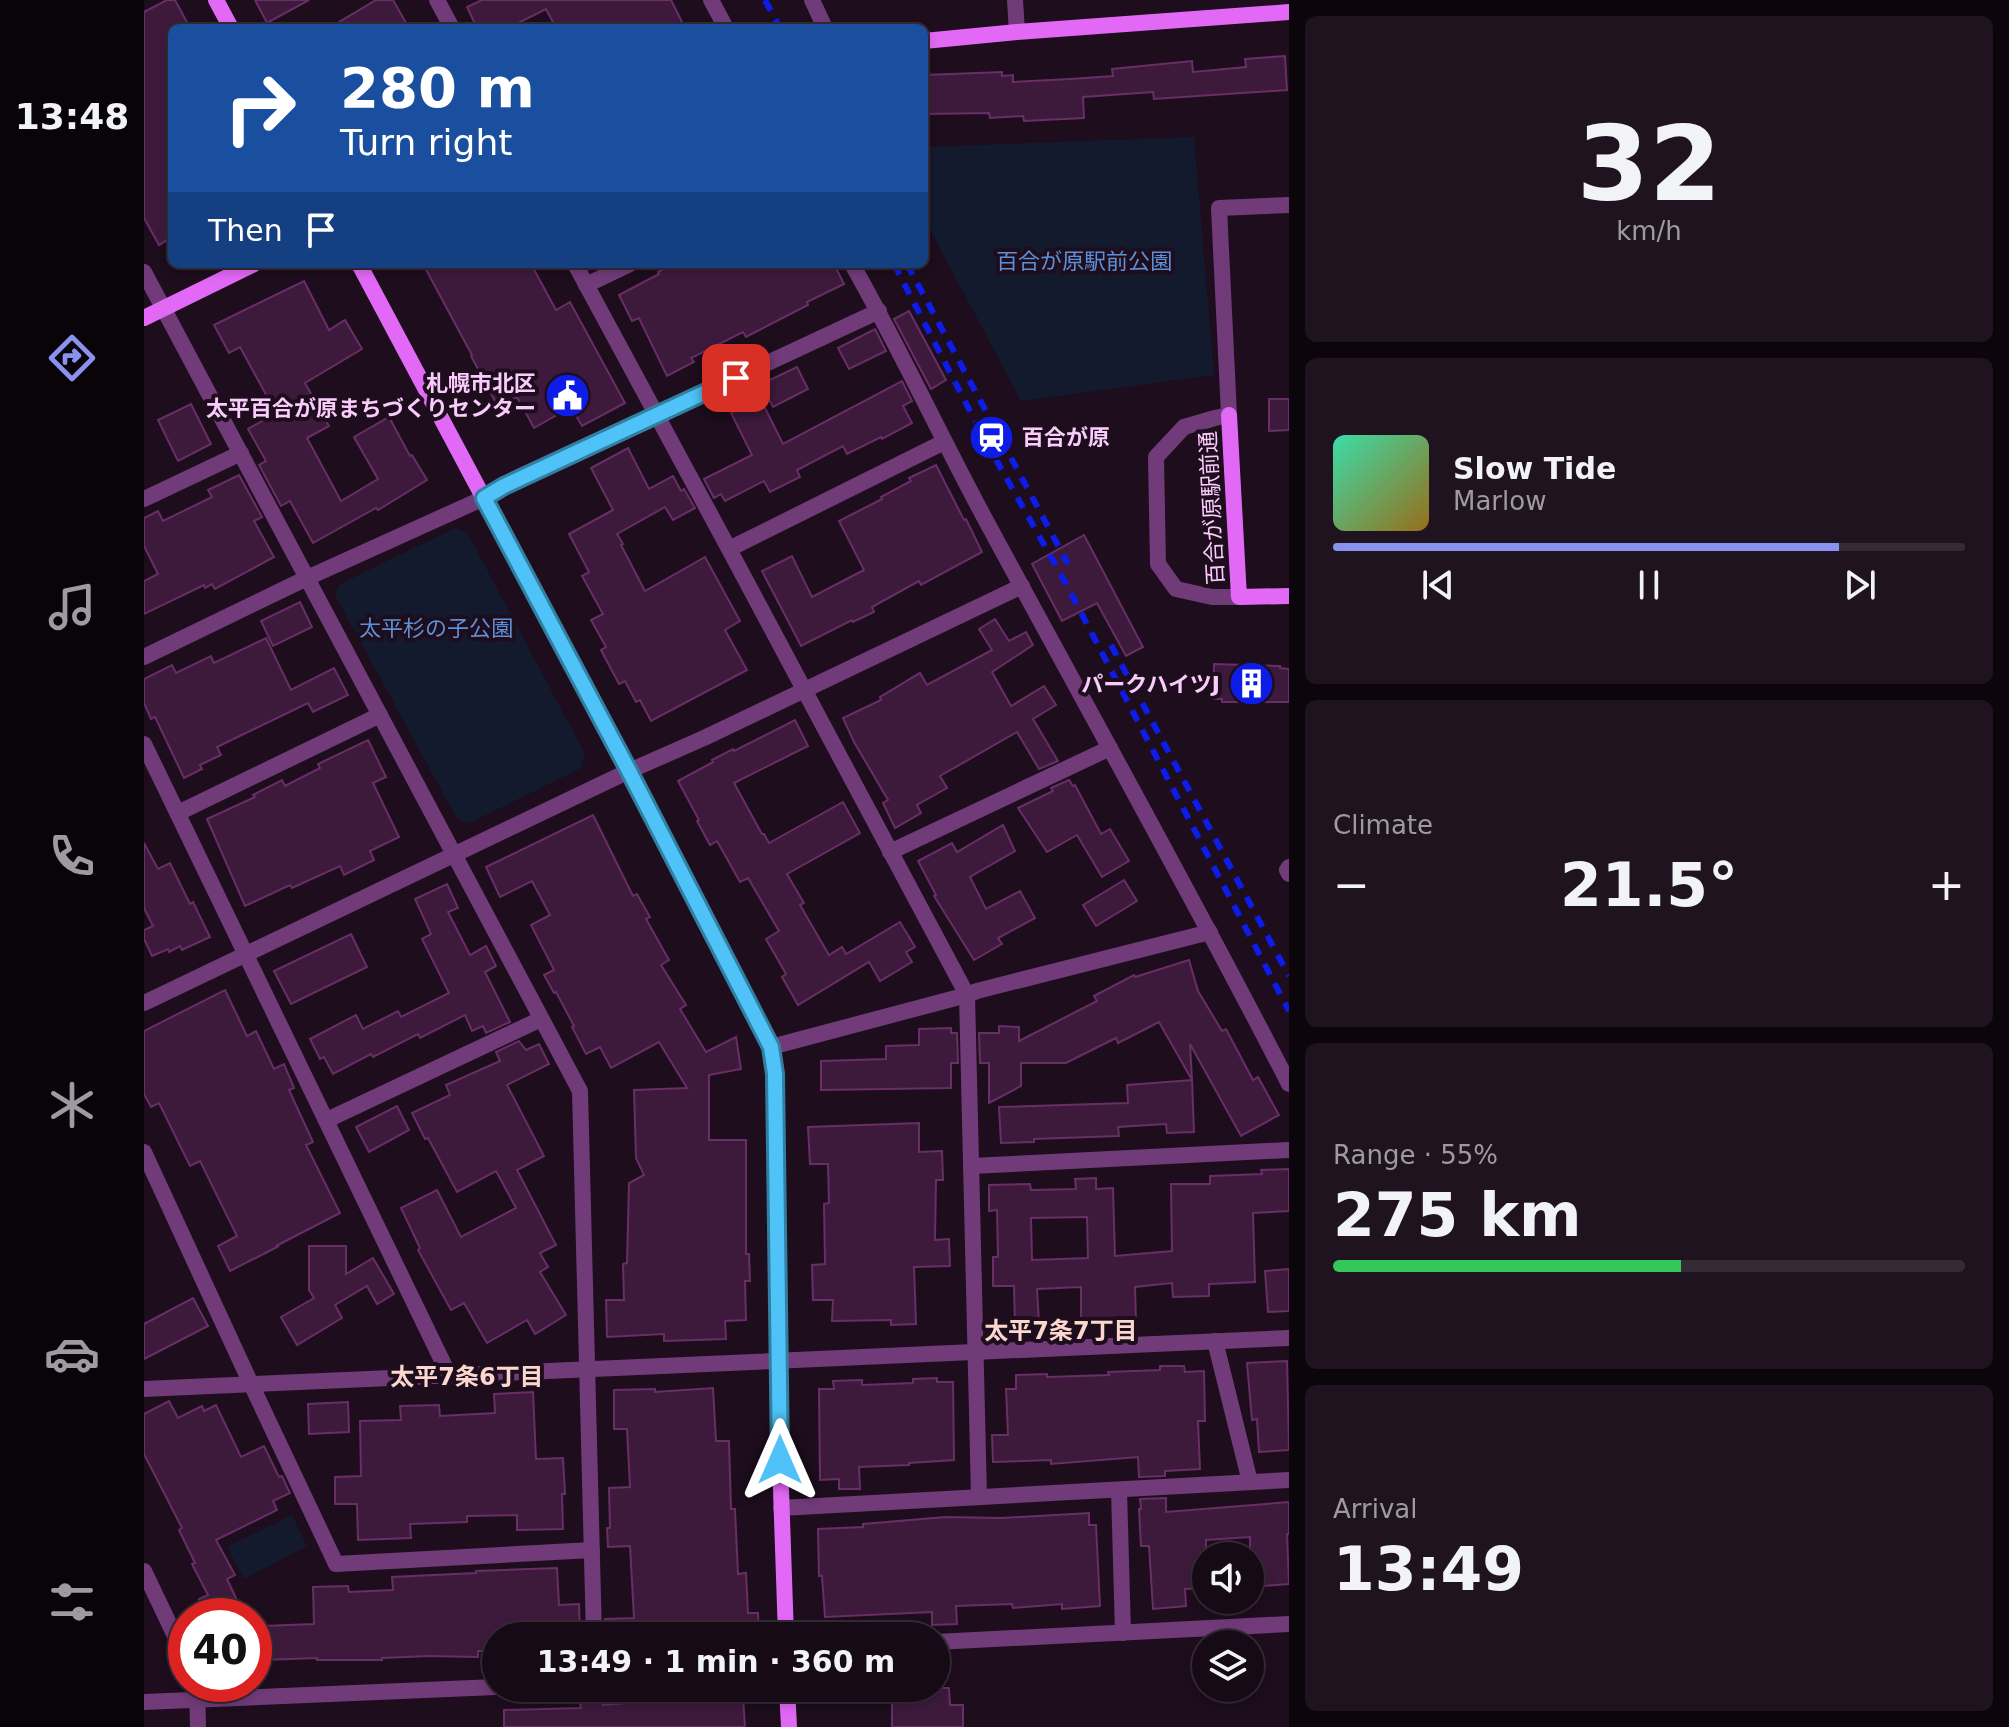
<!DOCTYPE html>
<html lang="en">
<head>
<meta charset="utf-8">
<style>
	:root { --surface:#160a16; --page:#1f131f; --text:#f1f3f6; --muted:#9e9aa1; --line:#352b35; --accent:#8a92ef }
	body { margin:0; font-family:"DejaVu Sans","Noto Sans JP",sans-serif; background:var(--page); color:var(--text); height:100vh; display:flex; flex-direction:column; font-size:30px; white-space:nowrap }
	* { box-sizing:border-box; margin:0 }
	p { font-size:26px; color:var(--muted) }
	.icon { flex:none; width:44px; height:44px; fill:none; stroke:currentColor; stroke-width:2; stroke-linecap:round; stroke-linejoin:round }
	.map { position:relative; flex:1; overflow:hidden }
	.panel { display:flex; flex-direction:column; gap:16px; padding:16px; background:#0c060c; width:720px }
	.panel>* { flex:none }
	.banner { position:absolute; left:24px; top:24px; width:760px; height:244px; border-radius:12px; box-shadow:0 4px 12px #0003,0 0 0 2px var(--line); background:#1a4fa0; color:#fff; overflow:hidden }
	.buttons { position:absolute; left:1048px; top:1542px; display:grid; gap:16px }
	.buttons a { display:grid; place-items:center; width:72px; height:72px; border-radius:50%; background:var(--surface); box-shadow:0 4px 12px #0003,0 0 0 2px var(--line); font-size:40px }
	.speed { position:absolute; left:24px; top:1598px; display:flex; gap:16px; font-size:40px; font-weight:700; text-align:center }
	.speed>* { display:grid; place-content:center; width:104px; height:104px; border-radius:50%; background:var(--surface); box-shadow:0 4px 12px #0003,0 0 0 2px var(--line); line-height:1 }
	.speed .limit { border:12px solid #d22; background:#fff; color:#111 }
	.pin { position:absolute; display:grid; place-items:center; width:68px; height:68px; color:#fff; margin:-34px; border-radius:16px; box-shadow:0 4px 12px #0006 }
	.me { position:absolute; width:88px; margin:-44px; rotate:0deg; stroke-linejoin:round; filter:drop-shadow(0 0 6px #0008) }
	.turn { display:flex; align-items:center; gap:28px; height:168px; padding:0 40px; font-size:36px }
	.turn .icon { width:104px; height:104px; stroke-width:2.5 }
	.turn b { display:block; font-size:56px; line-height:68px }
	.then { display:flex; align-items:center; height:76px; padding:0 40px; background:#0003; gap:16px; font-size:30px }
	.big { font-size:60px; font-weight:600; line-height:1.1 }
	.panel .tile { flex:1; display:flex; flex-direction:column; justify-content:center; gap:12px; min-width:0; padding:0 28px; border-radius:12px; background:var(--page) }
	.panel .dial { align-items:center; gap:0 }
	.dial b { font-size:104px; line-height:1 }
	.song { display:flex; align-items:center; gap:24px }
	.cover { width:96px; height:96px; border-radius:12px; background:linear-gradient(135deg,hsl(160 70% 55%),hsl(40 70% 35%)) }
	.played { height:8px; border-radius:4px; background:linear-gradient(90deg,var(--accent) 80%,var(--line) 80%) }
	.keys { display:flex; justify-content:space-around; direction:ltr }
	.heat { display:flex; justify-content:space-between; align-items:center; font-size:44px; direction:ltr }
	.charge { height:12px; border-radius:6px; background:linear-gradient(90deg,#34c759 55%,var(--line) 0) }
	.trip { position:absolute; left:338px; top:1622px; width:468px; height:80px; border-radius:40px; background:var(--surface); box-shadow:0 4px 12px #0003,0 0 0 2px var(--line); font-weight:600; line-height:80px; text-align:center }
	main { display:flex; flex:1; min-height:0 }
	.tab-bar { display:flex; flex-direction:column; width:144px; justify-content:space-around; align-items:center; background:#090409; color:var(--muted) }
	.tab-bar .icon { width:56px; height:56px }
	.tab-bar .active { color:var(--accent) }
	.tab-bar b { font-size:36px; color:var(--text) }
	.map>svg:first-child { display:block }
</style>
</head>
<body>
<main>
<nav class="tab-bar">
<b>13:48</b>
<svg class="icon active" aria-label="directions" viewBox="0 0 24 24"><path d="M12 3l9 9-9 9-9-9zM9 14v-3h6M13 9l2 2-2 2"/></svg>
<svg class="icon" aria-label="music" viewBox="0 0 24 24"><path d="M9 18V5l10-2v13"/><circle cx="6" cy="18" r="3"/><circle cx="16" cy="16" r="3"/></svg>
<svg class="icon" aria-label="phone" viewBox="0 0 24 24"><path d="M5 4h4l2 5-3 2q2 4 5 5l2-3 5 2v4C11 20 4 13 5 4z"/></svg>
<svg class="icon" aria-label="climate" viewBox="0 0 24 24"><path d="M12 3v18M4 7l16 10M4 17L20 7"/></svg>
<svg class="icon" aria-label="car" viewBox="0 0 24 24"><path d="M5 17H2v-5l4-1 3-4h7l3 4 3 1v5h-3M9 17h6M6 11h13"/><circle cx="7" cy="17" r="2"/><circle cx="17" cy="17" r="2"/></svg>
<svg class="icon" aria-label="filters" viewBox="0 0 24 24"><path d="M4 7h16M4 17h16"/><circle cx="9" cy="7" r="2"/><circle cx="15" cy="17" r="2"/></svg>
</nav>
<div class="map">
<svg width="1145" height="1727" viewBox="0 0 1145 1727">
	<rect width="100%" height="100%" fill="#1d0d1d"/>
	<g fill="#131a2e">
		<polygon points="1050,137 1070,375 877,401 780,218 780,147"/>
		<polygon points="311,528 323,532 441,754 437,768 324,824 312,817 191,595 196,584"/>
		<polygon points="148,1515 163,1546 100,1579 83,1547"/>
	</g>
	<g fill="#3d1a3c" stroke="#682e66" stroke-width="2" fill-rule="evenodd">
		<polygon points="23,0 31,0 44,24 37,28 28,28 28,237 15,245 0,218 0,12"/>
		<polygon points="111,0 165,0 123,23"/>
		<polygon points="232,0 249,0 265,28 185,28"/>
		<polygon points="338,0 527,0 541,28 412,28 402,9 364,28 333,28 323,7"/>
		<polygon points="1141,56 1143,90 1010,99 1009,92 939,97 940,118 880,121 879,116 846,118 845,113 780,114 780,75 858,72 858,76 869,75 869,82 926,79 969,76 968,69 1048,61 1049,72 1102,67 1101,59"/>
		<polygon points="279,264 387,264 412,310 426,302 481,403 438,426 427,407 390,428 373,397 354,407 327,356 328,355"/>
		<polygon points="529,264 690,264 700,284 663,302 664,305 602,337 599,332 547,358 550,362 523,376 495,318 488,321 475,295 515,274 514,272"/>
		<polygon points="160,281 185,330 201,320 218,349 161,383 185,426 163,438 197,501 234,479 210,437 245,417 266,456 268,455 283,480 234,510 232,508 169,543 146,501 137,506 115,465 122,461 104,429 132,413 96,347 85,353 70,325"/>
		<polygon points="765,311 802,380 787,389 750,319"/>
		<polygon points="731,329 742,351 705,369 694,348"/>
		<polygon points="653,367 664,389 629,407 617,384"/>
		<polygon points="758,381 768,401 759,406 768,423 738,439 737,437 703,454 699,446 653,470 656,477 626,492 620,481 581,501 577,494 570,498 560,479 608,455 587,413 616,398 639,444"/>
		<polygon points="1125,399 1145,399 1145,430 1125,431"/>
		<polygon points="47,404 67,444 34,461 14,420"/>
		<polygon points="484,448 505,489 529,476 537,491 540,489 551,508 529,520 521,507 473,534 479,544 477,545 501,591 561,557 596,621 581,630 603,670 507,721 496,700 492,702 481,681 475,684 457,650 462,647 447,620 459,614 438,576 445,572 425,534 469,510 447,468"/>
		<polygon points="792,465 820,520 822,519 838,552 777,585 775,581 728,607 730,612 709,622 708,620 657,646 618,571 648,556 668,597 720,570 695,521 738,499 737,497 767,481 765,478"/>
		<polygon points="95,475 118,517 110,521 130,557 71,589 68,584 61,588 60,585 0,614 0,581 14,574 0,546 0,518 14,511 19,521 68,497 64,490"/>
		<polygon points="940,535 999,647 982,656 953,603 918,621 888,564"/>
		<polygon points="156,602 168,627 129,646 117,621"/>
		<polygon points="851,619 865,641 882,632 889,645 848,672 867,706 900,686 912,705 889,719 914,761 895,769 873,732 796,776 803,788 773,805 777,813 751,828 739,803 744,800 710,742 699,718 737,700 736,697 776,673 783,685 848,650 835,629"/>
		<polygon points="122,638 147,690 190,668 204,695 169,712 164,703 73,747 77,755 56,765 58,769 40,778 11,717 7,719 0,703 0,679 28,665 32,673 67,656 70,663"/>
		<polygon points="1070,664 1136,666 1136,668 1145,669 1145,702 1078,702 1078,699 1069,699"/>
		<polygon points="651,720 664,746 590,783 618,834 620,834 625,843 699,802 716,833 643,874 660,903 656,905 685,955 698,947 702,954 756,922 771,947 762,952 768,962 736,981 725,962 654,1005 638,977 642,974 622,939 635,931 604,878 596,882 573,841 566,845 553,821 555,820 534,781 569,762 568,760 589,749 590,751"/>
		<polygon points="224,740 242,777 229,783 255,837 226,851 230,860 200,875 196,866 148,888 146,885 101,906 63,819 111,797 109,795 138,780 141,786 176,768 174,764"/>
		<polygon points="925,780 929,786 931,785 957,834 966,829 985,861 958,877 933,835 903,852 874,808 909,791 907,788"/>
		<polygon points="449,815 489,896 493,894 506,917 502,919 525,960 517,965 542,1005 536,1009 562,1052 592,1037 597,1069 565,1075 565,1140 602,1140 602,1254 605,1254 606,1281 601,1281 602,1320 581,1321 582,1339 520,1341 520,1334 463,1337 462,1300 480,1300 479,1264 483,1263 485,1183 500,1175 492,1158 490,1090 543,1088 515,1042 467,1068 456,1047 442,1054 428,1027 430,1026 412,992 410,993 400,975 410,970 387,925 406,915 388,881 356,897 342,867"/>
		<polygon points="859,825 871,851 826,877 842,909 876,891 891,918 854,938 858,944 830,960 790,896 792,895 774,861 808,843 813,852"/>
		<polygon points="0,843 14,869 26,863 46,904 49,902 66,937 38,950 36,946 25,952 24,949 8,956 0,939 0,930 9,926 0,908"/>
		<polygon points="980,880 993,901 952,926 939,905"/>
		<polygon points="303,884 314,908 304,912 326,955 342,946 352,966 341,972 366,1022 342,1033 339,1026 328,1031 321,1015 276,1038 274,1034 229,1057 227,1054 189,1074 180,1057 176,1059 166,1039 212,1015 219,1029 254,1011 257,1017 305,993 278,939 287,934 271,899"/>
		<polygon points="207,934 223,967 147,1004 130,971"/>
		<polygon points="1045,960 1054,991 1078,1031 1082,1029 1109,1080 1114,1077 1135,1115 1097,1136 1046,1044 1048,1080 1015,1022 974,1043 972,1038 922,1063 877,1063 877,1086 845,1103 845,1063 836,1063 835,1033 855,1033 855,1026 875,1027 875,1041 953,1001 950,996 990,975 991,977"/>
		<polygon points="81,990 103,1036 112,1031 130,1069 140,1064 150,1088 145,1090 169,1142 162,1145 196,1213 132,1246 135,1246 86,1271 74,1246 93,1236 56,1161 46,1166 15,1103 7,1107 0,1094 0,1031"/>
		<polygon points="807,1028 807,1033 813,1033 814,1063 807,1063 807,1088 677,1090 677,1061 742,1059 742,1046 775,1045 775,1029"/>
		<polygon points="375,1041 382,1050 395,1044 405,1064 363,1085 400,1156 373,1170 412,1245 396,1253 404,1267 396,1272 422,1315 391,1334 383,1320 343,1343 320,1303 307,1310 274,1250 276,1248 257,1208 293,1190 317,1237 372,1208 352,1171 313,1192 284,1138 281,1139 268,1113 306,1095 302,1085 356,1061 352,1052"/>
		<polygon points="1048,1080 1050,1132 1023,1133 1022,1124 974,1127 975,1136 890,1139 890,1142 857,1143 855,1107 984,1103 983,1085"/>
		<polygon points="253,1106 265,1130 225,1152 212,1127"/>
		<polygon points="775,1123 775,1152 798,1151 799,1180 792,1180 791,1240 805,1239 806,1266 770,1267 772,1324 747,1325 747,1320 688,1321 689,1300 669,1300 668,1265 681,1264 680,1204 685,1203 684,1164 666,1164 664,1127"/>
		<path d="M1145,1169V1211L1109,1213L1111,1282L1065,1284V1296L1029,1297L1028,1283L991,1287L992,1322H937V1287L893,1289L895,1323L871,1324L870,1286H849V1257H854L853,1210L845,1211V1185L886,1184L887,1190L932,1189L931,1179L952,1178V1189L969,1188L971,1256L1028,1251L1027,1184H1066V1176L1118,1174L1117,1170ZM943,1217L944,1258L888,1260L887,1218Z"/>
		<polygon points="165,1246 202,1246 202,1274 229,1258 250,1294 233,1304 223,1286 191,1305 198,1318 153,1345 137,1317 170,1298 165,1290"/>
		<polygon points="1145,1269 1145,1311 1124,1312 1121,1271"/>
		<polygon points="49,1298 64,1326 0,1359 0,1324"/>
		<polygon points="1143,1361 1145,1450 1115,1452 1113,1419 1108,1420 1103,1363"/>
		<polygon points="1016,1366 1040,1366 1041,1372 1060,1371 1061,1421 1054,1421 1056,1469 1021,1471 1021,1476 995,1477 994,1457 907,1464 907,1460 849,1462 848,1435 864,1435 862,1389 872,1389 872,1375 903,1374 903,1377 965,1375 964,1372 1016,1370"/>
		<polygon points="793,1378 793,1382 809,1382 810,1460 765,1463 765,1465 715,1467 716,1489 695,1489 695,1479 676,1480 675,1389 690,1389 689,1381 718,1380 718,1385 769,1383 769,1379"/>
		<polygon points="569,1388 572,1441 585,1441 587,1509 591,1509 594,1574 602,1573 604,1613 614,1613 615,1636 461,1636 461,1619 490,1618 486,1546 464,1547 463,1528 466,1528 465,1488 486,1487 483,1429 470,1429 470,1390 511,1389 511,1392"/>
		<polygon points="389,1392 392,1459 419,1458 421,1494 418,1494 419,1529 373,1530 373,1515 323,1516 323,1522 266,1524 267,1538 214,1540 213,1504 191,1504 191,1477 217,1476 216,1421 257,1420 256,1406 295,1405 296,1416 351,1413 350,1394"/>
		<polygon points="25,1401 34,1418 58,1406 60,1411 72,1405 97,1457 120,1446 135,1477 138,1476 146,1493 129,1501 133,1510 72,1540 91,1575 83,1579 98,1611 86,1616 64,1616 55,1599 64,1595 48,1564 51,1563 35,1530 38,1528 0,1454 0,1414"/>
		<polygon points="204,1402 205,1432 165,1434 164,1404"/>
		<polygon points="1022,1498 1022,1512 1145,1502 1145,1534 1143,1534 1145,1584 1106,1587 1106,1537 1062,1540 1062,1588 1041,1589 1042,1606 1009,1609 1005,1546 997,1546 995,1509 997,1509 996,1499"/>
		<polygon points="945,1513 945,1525 952,1525 956,1606 918,1609 918,1604 869,1608 868,1604 812,1606 813,1624 788,1625 788,1612 681,1617 678,1576 675,1576 674,1529 719,1527 719,1524 802,1517 858,1518"/>
		<polygon points="413,1568 415,1605 435,1604 436,1636 352,1636 352,1651 334,1651 334,1657 285,1656 238,1658 238,1660 173,1660 173,1658 120,1660 119,1626 170,1624 169,1587 204,1586 205,1592 249,1590 248,1577 332,1573 332,1571"/>
		<polygon points="748,1688 805,1688 806,1705 819,1705 819,1727 748,1727"/>
		<polygon points="599,1696 601,1727 360,1727 360,1710 437,1708 436,1703 459,1702 459,1705 522,1700 522,1702"/>
	</g>
	<g fill="none" stroke-linecap="round" stroke-linejoin="round">
		<g stroke="#713b7a" stroke-width="16">
			<polyline points="293,0 308,28"/>
			<polyline points="567,0 582,28"/>
			<polyline points="668,0 681,28"/>
			<polyline points="871,0 873,32"/>
			<polyline points="431,264 585,549 823,995 835,1497"/>
			<path d="M708,264C755,347 795,433 840,517C942,706 1047,893 1145,1084"/>
			<polyline points="0,272 436,1091 450,1636"/>
			<polyline points="442,285 486,264"/>
			<polyline points="0,499 97,453"/>
			<polyline points="585,549 800,442"/>
			<polyline points="1095,597 1068,597 1032,589 1014,564 1012,457 1040,427 1071,418 1085,415 1075,208 1145,205"/>
			<polyline points="0,657 163,578 340,498 360,486 735,311"/>
			<polyline points="0,744 305,1375"/>
			<polyline points="34,813 236,715"/>
			<polyline points="746,852 966,748"/>
			<polyline points="1145,867 1143,870 1145,874"/>
			<polyline points="0,1003 485,771 560,738 878,586"/>
			<polyline points="627,1047 823,995 833,991 1066,932"/>
			<polyline points="183,1120 397,1019"/>
			<polyline points="0,1152 107,1384 192,1564 448,1550"/>
			<polyline points="827,1166 1145,1150"/>
			<polyline points="1071,1341 1106,1482"/>
			<polyline points="0,1389 1145,1338"/>
			<polyline points="975,1490 979,1633"/>
			<polyline points="637,1508 1145,1480"/>
			<polyline points="0,1571 42,1659"/>
			<polyline points="792,1642 1145,1624"/>
			<polyline points="53,1684 54,1727"/>
			<polyline points="0,1702 352,1687"/>
		</g>
		<g stroke="#e269f6" stroke-width="16">
			<polyline points="72,0 87,28"/>
			<polyline points="780,41 873,32 1145,12"/>
			<polyline points="215,264 485,771 627,1047 631,1074 636,1460 642,1636"/>
			<polyline points="0,318 110,264"/>
			<polyline points="1085,415 1095,597 1145,596"/>
			<polyline points="643,1688 645,1727"/>
		</g>
		<g stroke="#0d1ce7" stroke-width="6" stroke-dasharray="12 10" stroke-linecap="butt">
			<polyline points="621,0 636,28"/>
			<polyline points="750,264 841,440 920,580 1145,1011"/>
			<polyline points="763,264 924,564"/>
			<polyline points="967,645 1145,976"/>
		</g>
	</g>
	<g fill="none" stroke-linecap="round" stroke-linejoin="round">
		<defs>
			<polyline id="route" points="592,378 360,486 340,498 485,771 627,1047 631,1074 636,1460"/>
		</defs>
		<use href="#route" stroke="#337fa1" stroke-width="20"/>
		<use href="#route" stroke="#4fc3f7" stroke-width="14"/>
	</g>
	<defs>
		<symbol id="civic-disc" viewBox="-11 -11 22 22"><circle r="9.5" fill="#0d1ce7" stroke="#1d0d1d"/><path d="M-.6-6.5H3V-4.5H.6V-3L4-1V1h2V6H-6V1h2V-1L-.6-3ZM-1.2 2.5V6h2.4V2.5Z" fill="#fff"/></symbol>
		<symbol id="station-disc" viewBox="-11 -11 22 22"><circle r="9.5" fill="#0d1ce7" stroke="#1d0d1d"/><path d="M-3-6H3Q5-6 5-4V2Q5 4 3 4L4.5 6H3L1.5 4h-3L-3 6H-4.5L-3 4Q-5 4-5 2V-4Q-5-6-3-6ZM-3.5-4v3h7v-3ZM-3.5 1v1.5H-2V1ZM2 1v1.5H3.5V1Z" fill="#fff"/></symbol>
		<symbol id="building-disc" viewBox="-11 -11 22 22"><circle r="9.5" fill="#0d1ce7" stroke="#1d0d1d"/><path d="M-4-6H4V6H1V3H-1V6H-4ZM-2.5-4.3h1.7v1.8h-1.7ZM.8-4.3h1.7v1.8H.8ZM-2.5-1h1.7V.8h-1.7ZM.8-1h1.7V.8H.8Z" fill="#fff"/></symbol>
	</defs>
	<g fill-rule="evenodd">
		<use href="#civic-disc" x="398" y="370" width="51" height="51"/>
		<use href="#station-disc" x="822" y="412" width="51" height="51"/>
		<use href="#building-disc" x="1082" y="658" width="51" height="51"/>
	</g>
	<g text-anchor="middle" dominant-baseline="central" stroke-width="8" stroke-linejoin="round" paint-order="stroke">
		<g font-size="22" fill="#5d90d7" stroke="#1d0d1d">
			<text x="940" y="261">百合が原駅前公園</text>
			<text x="292" y="628">太平杉の子公園</text>
		</g>
		<g font-size="22" font-weight="bold" fill="#faccfc" stroke="#1d0d1d" text-anchor="end">
			<text x="392" y="383">札幌市北区<tspan x="392" dy="25">太平百合が原まちづくりセンター</tspan></text>
			<text x="878" y="437" text-anchor="start">百合が原</text>
			<text x="1076" y="684">パークハイツJ</text>
		</g>
		<g font-size="22" fill="#faccfc" stroke="#1d0d1d">
			<text transform="translate(1068 508) rotate(-93)">百合が原駅前通</text>
		</g>
		<g font-size="24" font-weight="bold" fill="#fcd7ce" stroke="#1d0d1d">
			<text x="917" y="1331">太平7条7丁目</text>
			<text x="323" y="1377">太平7条6丁目</text>
		</g>
	</g>
</svg>
<div class="buttons">
<a><svg class="icon" aria-label="sound" viewBox="0 0 24 24"><path d="M4 9h4l5-4v14l-5-4H4zM17 9q2 3 0 6"/></svg></a>
<a><svg class="icon" aria-label="layers" viewBox="0 0 24 24"><path d="M12 4l9 5-9 5-9-5zM3 14l9 5 9-5"/></svg></a>
</div>
<div class="speed"><div class="limit">40</div></div>
<div class="pin" style="left:592px;top:378px;background:#d93025"><svg class="icon" aria-label="arrive" viewBox="0 0 24 24"><path d="M6 21V4h12l-3 4 3 4H6"/></svg></div>
<svg class="me" style="left:636px;top:1460px" viewBox="-20 -20 40 40"><path d="M0-17L14 15 0 8-14 15z" fill="#4fc3f7" stroke="#fff" stroke-width="4"/></svg>
<div class="trip">13:49 · 1 min · 360 m</div>
<div class="banner">
<div class="turn"><svg class="icon" aria-label="right" viewBox="0 0 24 24"><path d="M7 20v-9h11M14 6l5 5-5 5"/></svg><div><b>280 m</b>Turn right</div></div>
<div class="then">Then<svg class="icon" aria-label="arrive" viewBox="0 0 24 24"><path d="M6 21V4h12l-3 4 3 4H6"/></svg></div>
</div>
</div>
<section class="panel">
<div class="tile dial"><b>32</b><p>km/h</p></div>
<div class="tile">
<div class="song"><i class="cover"></i><div><b>Slow Tide</b><p>Marlow</p></div></div>
<div class="played"></div>
<div class="keys"><svg class="icon" aria-label="previous" viewBox="0 0 24 24"><path d="M18 5L8 12l10 7zM5 5v14"/></svg><svg class="icon" aria-label="pause" viewBox="0 0 24 24"><path d="M8 5v14M16 5v14"/></svg><svg class="icon" aria-label="next" viewBox="0 0 24 24"><path d="M6 5l10 7-10 7zM19 5v14"/></svg></div>
</div>
<div class="tile"><p>Climate</p>
<div class="heat"><a>−</a><b class="big">21.5°</b><a>+</a></div>
</div>
<div class="tile"><p>Range · 55%</p><b class="big">275 km</b><div class="charge"></div></div>
<div class="tile"><p>Arrival</p><b class="big">13:49</b></div>
</section>
</main>
</body>
</html>
